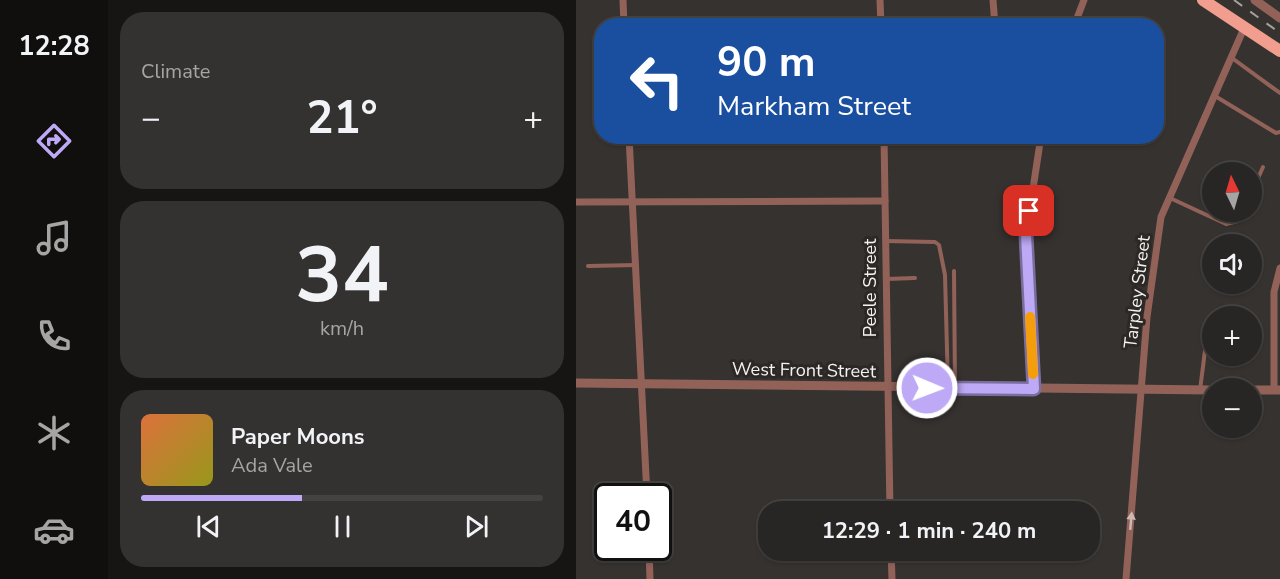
<!DOCTYPE html>
<html lang="en">
<head>
<meta charset="utf-8">
<style>
	:root { --surface:#282624; --page:#343231; --text:#f1f3f6; --muted:#a5a5a6; --line:#444341; --accent:#bda9f5 }
	body { margin:0; font-family:"Nunito Sans",sans-serif; background:var(--page); color:var(--text); height:100vh; display:flex; flex-direction:column; font-size:22px; white-space:nowrap }
	* { box-sizing:border-box; margin:0 }
	p { font-size:20px; color:var(--muted) }
	.icon { flex:none; width:33px; height:33px; fill:none; stroke:currentColor; stroke-width:2; stroke-linecap:round; stroke-linejoin:round }
	.map { position:relative; flex:1; overflow:hidden }
	.sheet { display:flex; flex-direction:column; gap:12px; padding:12px; background:#161514; width:468px }
	.sheet>* { flex:none }
	.banner { position:absolute; left:18px; top:18px; width:570px; height:126px; border-radius:24px; box-shadow:0 2px 4px #0004,0 0 0 2px var(--line); background:#1a4fa0; color:#fff; overflow:hidden }
	.needle { width:39px; rotate:355deg }
	.buttons { position:absolute; left:626px; top:162px; display:grid; gap:12px }
	.buttons a { display:grid; place-items:center; width:60px; height:60px; border-radius:50%; background:var(--surface); box-shadow:0 2px 4px #0004,0 0 0 2px var(--line); font-size:30px }
	.speed { position:absolute; left:18px; top:483px; display:flex; gap:12px; font-size:30px; font-weight:700; text-align:center }
	.speed>* { display:grid; place-content:center; width:78px; height:78px; border-radius:50%; background:var(--surface); box-shadow:0 2px 4px #0004,0 0 0 2px var(--line); line-height:1 }
	.speed .limit { border:3px solid #111; border-radius:9px; background:#fff; color:#111 }
	.pin { position:absolute; display:grid; place-items:center; width:51px; height:51px; color:#fff; margin:-26px; border-radius:12px; box-shadow:0 3px 9px #0006 }
	.me { position:absolute; width:66px; margin:-33px; rotate:91deg; stroke-linejoin:round; filter:drop-shadow(0 0 4px #0008) }
	.turn { display:flex; align-items:center; gap:21px; height:126px; padding:0 24px; font-size:27px }
	.turn .icon { width:78px; height:78px; stroke-width:2.5 }
	.turn b { display:block; font-size:42px; line-height:51px }
	.big { font-size:45px; font-weight:700; line-height:1.1 }
	.sheet .card { flex:1; display:flex; flex-direction:column; justify-content:center; gap:9px; min-width:0; padding:0 21px; border-radius:24px; background:var(--page) }
	.sheet .dial { align-items:center; gap:0 }
	.dial b { font-size:78px; line-height:1 }
	.song { display:flex; align-items:center; gap:18px }
	.cover { width:72px; height:72px; border-radius:9px; background:linear-gradient(135deg,hsl(20 70% 55%),hsl(60 70% 35%)) }
	.played { height:6px; border-radius:3px; background:linear-gradient(90deg,var(--accent) 40%,var(--line) 40%) }
	.keys { display:flex; justify-content:space-around; direction:ltr }
	.heat { display:flex; justify-content:space-between; align-items:center; font-size:33px; direction:ltr }
	.trip { position:absolute; left:182px; top:501px; width:342px; height:60px; border-radius:24px; background:var(--surface); box-shadow:0 2px 4px #0004,0 0 0 2px var(--line); font-weight:700; line-height:60px; text-align:center }
	main { display:flex; flex:1; min-height:0 }
	.tabs { display:flex; flex-direction:column; width:108px; justify-content:space-around; align-items:center; background:#100f0e; color:var(--muted) }
	.tabs .icon { width:42px; height:42px }
	.tabs .on { color:var(--accent) }
	.tabs b { font-size:27px; color:var(--text) }
	.map>svg:first-child { display:block }
</style>
</head>
<body>
<main>
<nav class="tabs">
<b>12:28</b>
<svg class="icon on" aria-label="directions" viewBox="0 0 24 24"><path d="M12 3l9 9-9 9-9-9zM9 14v-3h6M13 9l2 2-2 2"/></svg>
<svg class="icon" aria-label="music" viewBox="0 0 24 24"><path d="M9 18V5l10-2v13"/><circle cx="6" cy="18" r="3"/><circle cx="16" cy="16" r="3"/></svg>
<svg class="icon" aria-label="phone" viewBox="0 0 24 24"><path d="M5 4h4l2 5-3 2q2 4 5 5l2-3 5 2v4C11 20 4 13 5 4z"/></svg>
<svg class="icon" aria-label="climate" viewBox="0 0 24 24"><path d="M12 3v18M4 7l16 10M4 17L20 7"/></svg>
<svg class="icon" aria-label="car" viewBox="0 0 24 24"><path d="M5 17H2v-5l4-1 3-4h7l3 4 3 1v5h-3M9 17h6M6 11h13"/><circle cx="7" cy="17" r="2"/><circle cx="17" cy="17" r="2"/></svg>
</nav>
<section class="sheet">
<div class="card"><p>Climate</p>
<div class="heat"><a>−</a><b class="big">21°</b><a>+</a></div>
</div>
<div class="card dial"><b>34</b><p>km/h</p></div>
<div class="card">
<div class="song"><i class="cover"></i><div><b>Paper Moons</b><p>Ada Vale</p></div></div>
<div class="played"></div>
<div class="keys"><svg class="icon" aria-label="previous" viewBox="0 0 24 24"><path d="M18 5L8 12l10 7zM5 5v14"/></svg><svg class="icon" aria-label="pause" viewBox="0 0 24 24"><path d="M8 5v14M16 5v14"/></svg><svg class="icon" aria-label="next" viewBox="0 0 24 24"><path d="M6 5l10 7-10 7zM19 5v14"/></svg></div>
</div>
</section>
<div class="map">
<svg width="704" height="579" viewBox="0 0 704 579">
	<rect width="100%" height="100%" fill="#363230"/>
	<g fill="none" stroke-linecap="round" stroke-linejoin="round">
		<g stroke="#926259" stroke-width="4">
			<polyline points="656,58 704,93"/>
			<polyline points="639,96 700,133 704,132"/>
			<polyline points="675,194 687,167"/>
			<polyline points="594,198 650,224 662,221 667,212"/>
			<polyline points="309,241 359,242 363,245 369,275 372,387"/>
			<polyline points="12,266 60,265"/>
			<polyline points="378,271 379,388"/>
			<polyline points="310,279 339,278"/>
			<polyline points="624,390 631,335"/>
		</g>
		<g stroke="#926259" stroke-width="7">
			<polyline points="47,0 48,26"/>
			<polyline points="304,0 305,26"/>
			<polyline points="417,0 419,26"/>
			<polyline points="498,26 508,0"/>
			<polyline points="53,136 71,496"/>
			<polyline points="308,136 314,512"/>
			<polyline points="0,202 309,201"/>
			<polyline points="458,389 450,235 465,136"/>
			<polyline points="698,390 698,292 704,268"/>
			<polyline points="73,548 74,579"/>
			<polyline points="315,550 316,579"/>
			<polyline points="550,579 571,317 585,217 669,26"/>
		</g>
		<g stroke="#926259" stroke-width="9">
			<polyline points="679,0 704,18"/>
			<polyline points="0,383 636,390"/>
			<polyline points="675,390 704,390"/>
		</g>
		<polyline stroke="#f29e8e" stroke-width="12" points="627,0 704,51"/>
		<polyline stroke="#a3a09e" stroke-width="2" stroke-dasharray="10 10" stroke-linecap="butt" points="658,0 704,33"/>
	</g>
	<defs><path id="oneway-solid" d="M-6-.8H1V-3.2L6.5 0L1 3.2V.8H-6Z" transform="scale(1.5)"/></defs>
	<use fill="#cdb8b4" href="#oneway-solid" transform="translate(555 521) rotate(-85)"/>
	<g fill="none" stroke-linecap="round" stroke-linejoin="round">
		<defs>
			<polyline id="route" points="351,388 458,389 450,235 453,211"/>
		</defs>
		<use href="#route" stroke="#7b6e9f" stroke-width="15"/>
		<use href="#route" stroke="#bda9f5" stroke-width="10"/>
		<polyline stroke="#f59e0b" stroke-width="10" points="454,317 457,374"/>
	</g>
	<g text-anchor="middle" dominant-baseline="central" stroke-width="6" stroke-linejoin="round" paint-order="stroke">
		<g font-size="18" fill="#f4f2f0" stroke="#2c2826">
			<text transform="translate(294 288) rotate(-90)">Peele Street</text>
			<text transform="translate(561 292) rotate(-83)">Tarpley Street</text>
			<text transform="translate(228 370) rotate(1)">West Front Street</text>
		</g>
	</g>
</svg>
<div class="buttons">
<a><svg class="needle" viewBox="-14 -14 28 28"><path d="M0-13l5 13h-10z" fill="#e53935"/><path d="M0 13l5-13h-10z" fill="#a5a5a6"/></svg></a>
<a><svg class="icon" aria-label="sound" viewBox="0 0 24 24"><path d="M4 9h4l5-4v14l-5-4H4zM17 9q2 3 0 6"/></svg></a>
<a>+</a>
<a>−</a>
</div>
<div class="speed"><div class="limit">40</div></div>
<div class="pin" style="left:453px;top:211px;background:#d93025"><svg class="icon" aria-label="arrive" viewBox="0 0 24 24"><path d="M6 21V4h12l-3 4 3 4H6"/></svg></div>
<svg class="me" style="left:351px;top:388px" viewBox="-20 -20 40 40"><circle r="17" fill="#bda9f5" stroke="#fff" stroke-width="3"/><path d="M0-11L8 9 0 5-8 9z" fill="#fff"/></svg>
<div class="trip">12:29 · 1 min · 240 m</div>
<div class="banner">
<div class="turn"><svg class="icon" aria-label="left" viewBox="0 0 24 24"><path d="M17 20v-9H6M10 6l-5 5 5 5"/></svg><div><b>90 m</b>Markham Street</div></div>
</div>
</div>
</main>
</body>
</html>
